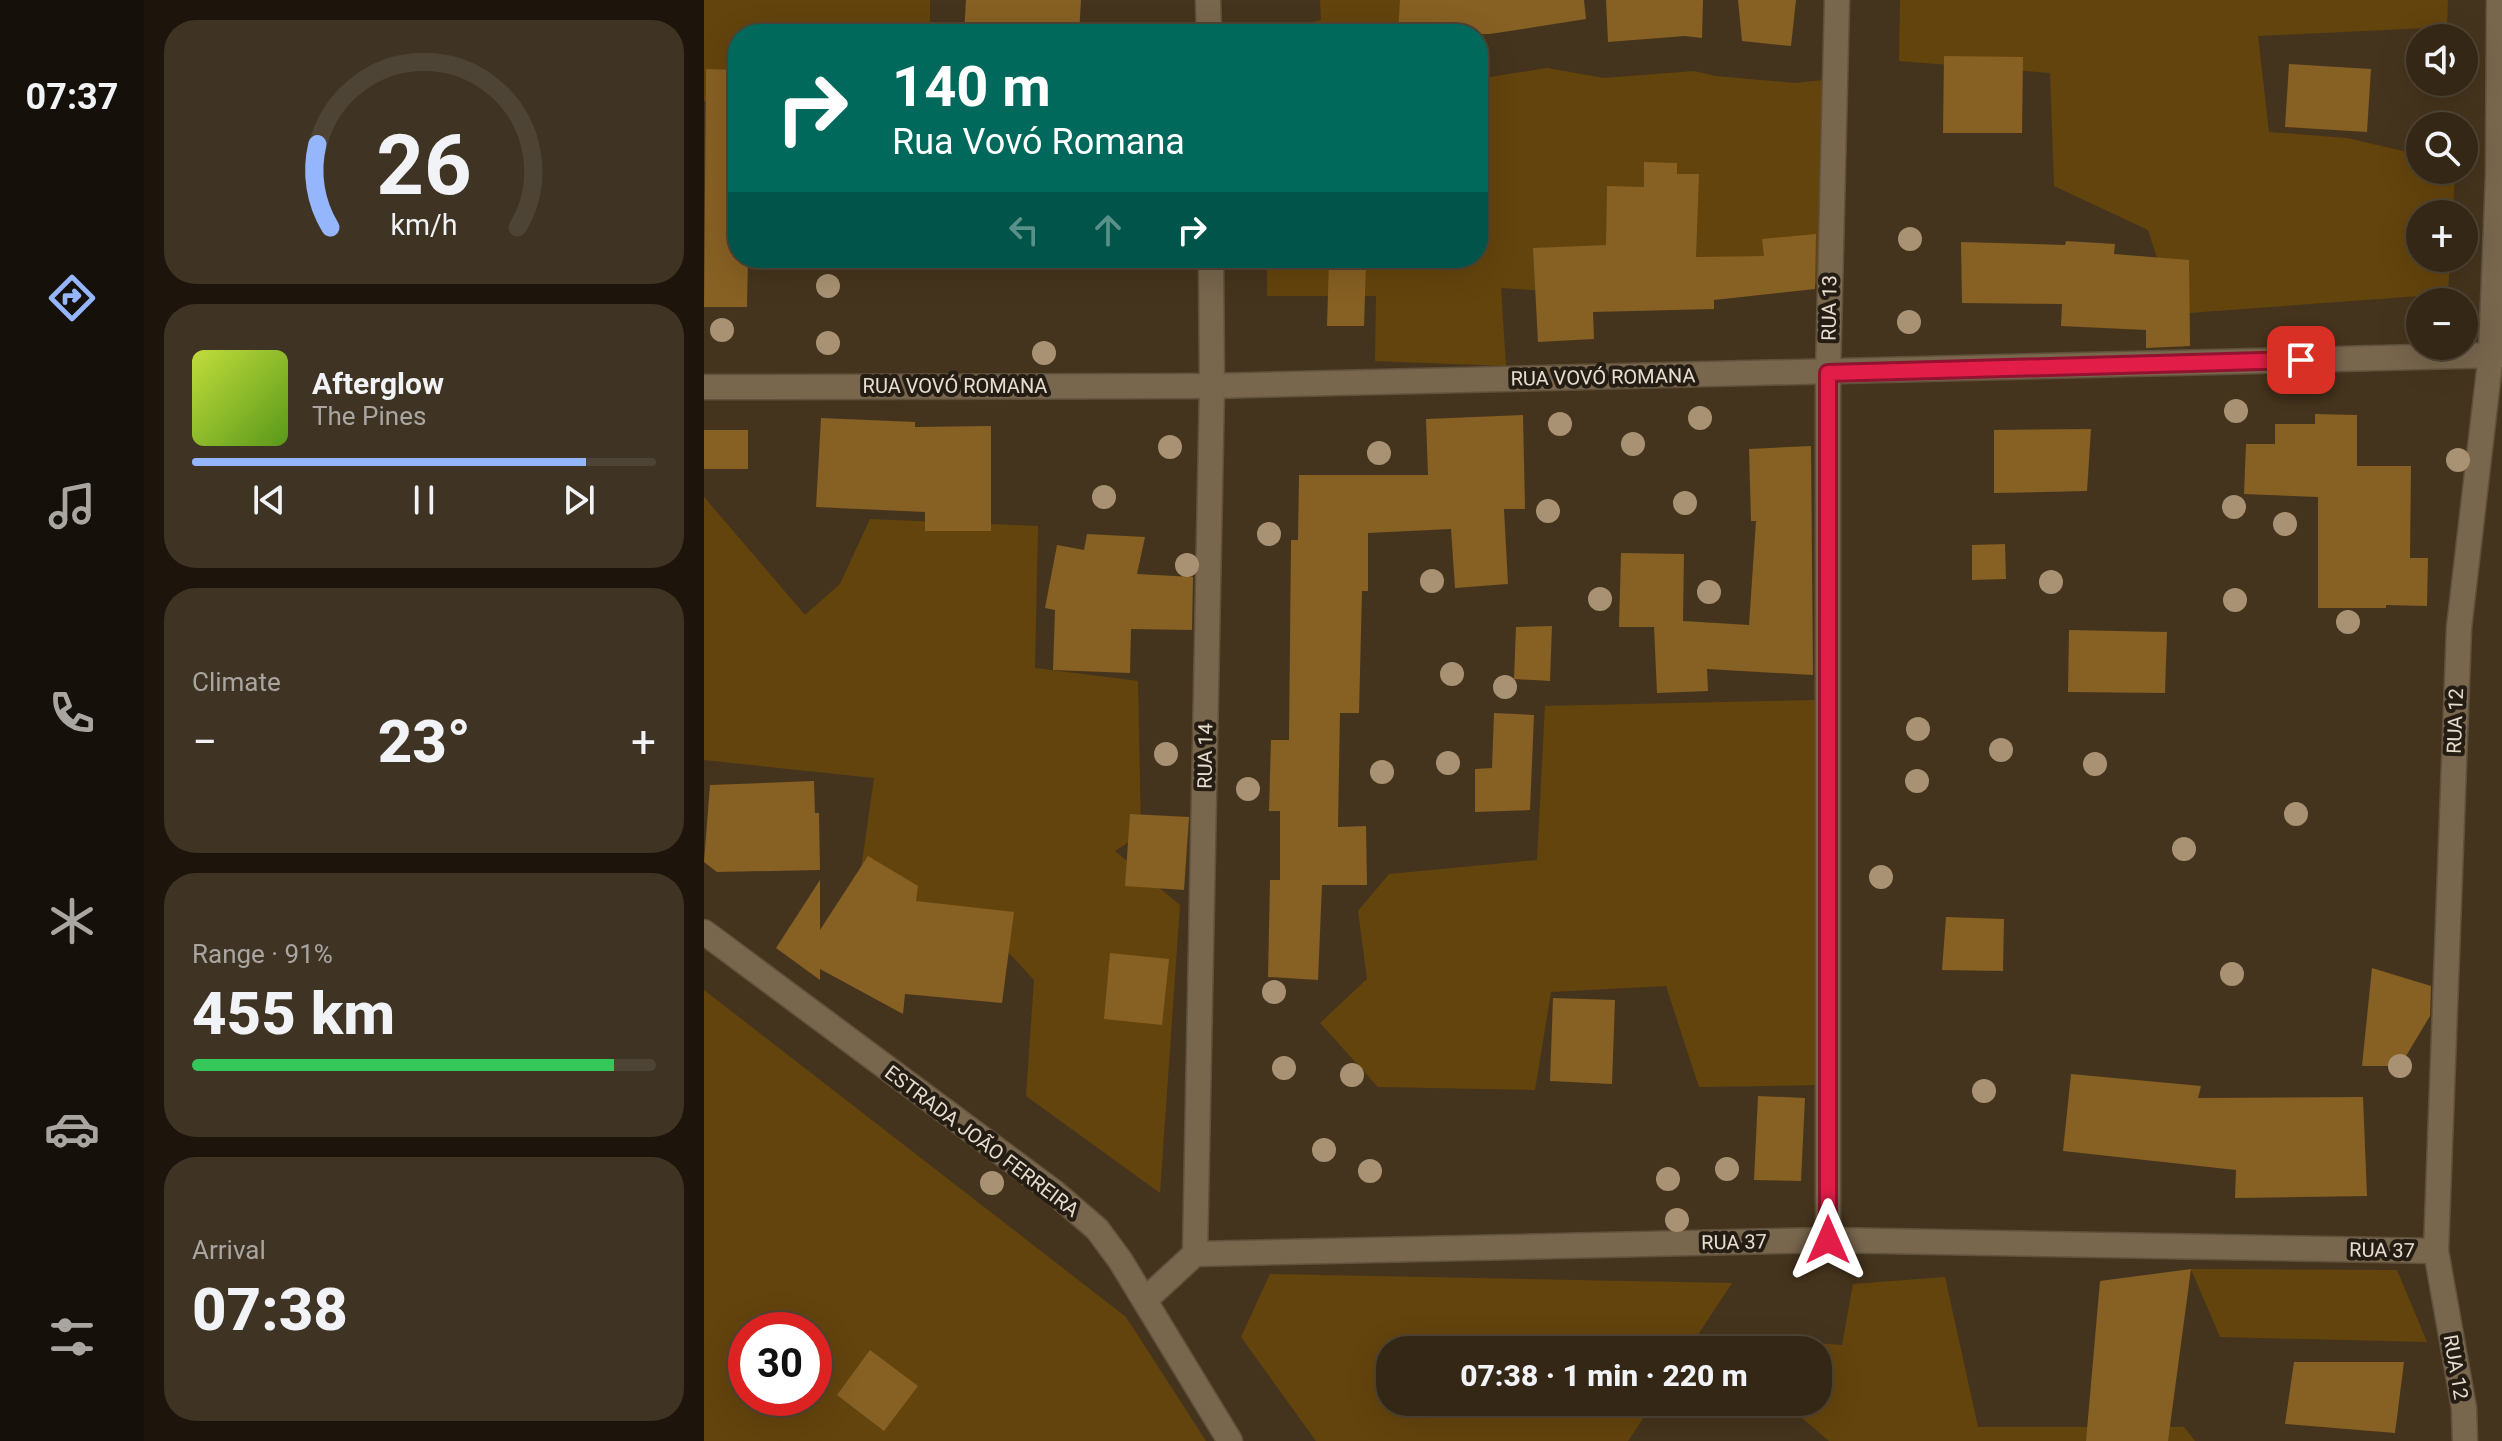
<!DOCTYPE html>
<html lang="en">
<head>
<meta charset="utf-8">
<style>
	:root { --surface:#342716; --page:#3f3323; --text:#f1f3f6; --muted:#a9a5a1; --line:#4e4435; --accent:#95b6fd }
	body { margin:0; font-family:Roboto,sans-serif; background:var(--page); color:var(--text); height:100vh; display:flex; flex-direction:column; font-size:30px; white-space:nowrap }
	* { box-sizing:border-box; margin:0 }
	p { font-size:26px; color:var(--muted) }
	.icon { flex:none; width:44px; height:44px; fill:none; stroke:currentColor; stroke-width:2; stroke-linecap:round; stroke-linejoin:round }
	.map { position:relative; flex:1; overflow:hidden }
	.details { display:flex; flex-direction:column; gap:20px; padding:20px; background:#1d150c; width:560px }
	.details>* { flex:none }
	.guide { position:absolute; left:24px; top:24px; width:760px; height:244px; border-radius:32px; box-shadow:0 8px 32px #0002,0 0 0 2px var(--line); background:#00695c; color:#fff; overflow:hidden }
	.tools { position:absolute; left:1702px; top:24px; display:grid; gap:16px }
	.tools a { display:grid; place-items:center; width:72px; height:72px; border-radius:50%; background:var(--surface); box-shadow:0 8px 32px #0002,0 0 0 2px var(--line); font-size:40px }
	.speed { position:absolute; left:24px; top:1312px; display:flex; gap:16px; font-size:40px; font-weight:700; text-align:center }
	.speed>* { display:grid; place-content:center; width:104px; height:104px; border-radius:50%; background:var(--surface); box-shadow:0 8px 32px #0002,0 0 0 2px var(--line); line-height:1 }
	.speed .limit { border:12px solid #d22; background:#fff; color:#111 }
	.pin { position:absolute; display:grid; place-items:center; width:68px; height:68px; color:#fff; margin:-34px; border-radius:16px; box-shadow:0 4px 12px #0006 }
	.me { position:absolute; width:88px; margin:-44px; rotate:0deg; stroke-linejoin:round; filter:drop-shadow(0 0 6px #0008) }
	.turn { display:flex; align-items:center; gap:28px; height:168px; padding:0 32px; font-size:36px }
	.turn .icon { width:104px; height:104px; stroke-width:2.5 }
	.turn b { display:block; font-size:56px; line-height:68px }
	.lanes { display:flex; align-items:center; height:76px; padding:0 32px; background:#0003; justify-content:center; gap:40px; direction:ltr }
	.lanes .off { opacity:.35 }
	.big { font-size:60px; font-weight:800; line-height:1.1 }
	.details .widget { flex:1; display:flex; flex-direction:column; justify-content:center; gap:12px; min-width:0; padding:0 28px; border-radius:32px; background:var(--page) }
	.details .dial { align-items:center; gap:0 }
	.dial svg { height:208px; overflow:visible; fill:none; stroke:var(--line); stroke-width:7; stroke-linecap:round; text-anchor:middle }
	.dial text { fill:var(--text); stroke:none }
	.song { display:flex; align-items:center; gap:24px }
	.cover { width:96px; height:96px; border-radius:12px; background:linear-gradient(135deg,hsl(70 70% 55%),hsl(90 70% 35%)) }
	.played { height:8px; border-radius:4px; background:linear-gradient(90deg,var(--accent) 85%,var(--line) 85%) }
	.keys { display:flex; justify-content:space-around; direction:ltr }
	.heat { display:flex; justify-content:space-between; align-items:center; font-size:44px; direction:ltr }
	.charge { height:12px; border-radius:6px; background:linear-gradient(90deg,#34c759 91%,var(--line) 0) }
	.trip { position:absolute; left:672px; top:1336px; width:456px; height:80px; border-radius:32px; background:var(--surface); box-shadow:0 8px 32px #0002,0 0 0 2px var(--line); font-weight:800; line-height:80px; text-align:center }
	main { display:flex; flex:1; min-height:0 }
	.dock { display:flex; flex-direction:column; width:144px; justify-content:space-around; align-items:center; background:#151009; color:var(--muted) }
	.dock .icon { width:56px; height:56px }
	.dock .selected { color:var(--accent) }
	.dock b { font-size:36px; color:var(--text) }
	.map>svg:first-child { display:block }
</style>
</head>
<body>
<main>
<nav class="dock">
<b>07:37</b>
<svg class="icon selected" aria-label="directions" viewBox="0 0 24 24"><path d="M12 3l9 9-9 9-9-9zM9 14v-3h6M13 9l2 2-2 2"/></svg>
<svg class="icon" aria-label="music" viewBox="0 0 24 24"><path d="M9 18V5l10-2v13"/><circle cx="6" cy="18" r="3"/><circle cx="16" cy="16" r="3"/></svg>
<svg class="icon" aria-label="phone" viewBox="0 0 24 24"><path d="M5 4h4l2 5-3 2q2 4 5 5l2-3 5 2v4C11 20 4 13 5 4z"/></svg>
<svg class="icon" aria-label="climate" viewBox="0 0 24 24"><path d="M12 3v18M4 7l16 10M4 17L20 7"/></svg>
<svg class="icon" aria-label="car" viewBox="0 0 24 24"><path d="M5 17H2v-5l4-1 3-4h7l3 4 3 1v5h-3M9 17h6M6 11h13"/><circle cx="7" cy="17" r="2"/><circle cx="17" cy="17" r="2"/></svg>
<svg class="icon" aria-label="filters" viewBox="0 0 24 24"><path d="M4 7h16M4 17h16"/><circle cx="9" cy="7" r="2"/><circle cx="15" cy="17" r="2"/></svg>
</nav>
<section class="details">
<div class="widget dial"><svg viewBox="0 0 100 80">
<path d="M14 69A42 42 0 1 1 86 69"/>
<path d="M14 69A42 42 0 0 1 9 37" stroke="#95b6fd"/>
<text x="50" y="56" font-size="32" font-weight="700">26</text>
<text x="50" y="72" font-size="11">km/h</text>
</svg></div>
<div class="widget">
<div class="song"><i class="cover"></i><div><b>Afterglow</b><p>The Pines</p></div></div>
<div class="played"></div>
<div class="keys"><svg class="icon" aria-label="previous" viewBox="0 0 24 24"><path d="M18 5L8 12l10 7zM5 5v14"/></svg><svg class="icon" aria-label="pause" viewBox="0 0 24 24"><path d="M8 5v14M16 5v14"/></svg><svg class="icon" aria-label="next" viewBox="0 0 24 24"><path d="M6 5l10 7-10 7zM19 5v14"/></svg></div>
</div>
<div class="widget"><p>Climate</p>
<div class="heat"><a>−</a><b class="big">23°</b><a>+</a></div>
</div>
<div class="widget"><p>Range · 91%</p><b class="big">455 km</b><div class="charge"></div></div>
<div class="widget"><p>Arrival</p><b class="big">07:38</b></div>
</section>
<div class="map">
<svg width="1798" height="1441" viewBox="0 0 1798 1441">
	<rect width="100%" height="100%" fill="#45341d"/>
	<g fill="#64440d" fill-rule="evenodd">
		<polygon points="0,0 226,0 226,34 34,34 34,99 0,101"/>
		<polygon points="616,0 698,0 695,34 576,34 576,30 617,20"/>
		<polygon points="1196,0 1744,0 1743,27 1554,36 1565,132 1643,138 1716,155 1716,170 1751,170 1749,214 1716,214 1716,258 1746,258 1744,294 1471,314 1444,230 1350,186 1346,73 1195,61"/>
		<polygon points="843,68 900,78 990,71 1012,76 1091,83 1130,79 1113,284 1005,293 912,295 797,288 802,366 671,361 672,296 563,296 563,258 774,258 774,79"/>
		<polygon points="0,497 101,615 136,584 166,519 334,526 331,668 434,681 437,834 411,851 476,905 456,1193 322,1096 330,980 291,938 154,890 170,778 0,760"/>
		<polygon points="1112,700 1114,1085 995,1087 962,986 847,992 831,1090 674,1087 616,1023 663,979 654,911 685,874 833,860 841,706"/>
		<path d="M0,990L422,1317L502,1441H0ZM42,1330H110V1398H42Z"/>
		<polygon points="1487,1269 1693,1270 1723,1342 1516,1337"/>
		<polygon points="566,1274 1028,1283 984,1350 686,1350 686,1402 950,1402 924,1441 612,1441 537,1337"/>
		<polygon points="1241,1277 1274,1427 1480,1427 1491,1441 1125,1441 1098,1418 1093,1402 1114,1402 1114,1350 1078,1350 1075,1340 1138,1345 1149,1284"/>
	</g>
	<g fill="#876023">
		<polygon points="262,0 377,0 375,34 260,34"/>
		<polygon points="696,0 880,0 882,19 786,34 694,34"/>
		<polygon points="902,0 999,0 998,38 981,36 904,42"/>
		<polygon points="1034,0 1092,0 1087,46 1038,41"/>
		<polygon points="1240,56 1319,57 1318,133 1239,133"/>
		<polygon points="1585,64 1667,69 1663,132 1581,127"/>
		<polygon points="2,69 34,70 34,258 44,258 43,307 0,307"/>
		<polygon points="940,162 973,163 973,174 995,174 992,257 1060,256 1058,239 1112,234 1111,289 1010,300 1010,309 889,312 890,339 834,342 829,248 902,245 903,186 940,187"/>
		<polygon points="1362,241 1411,244 1410,254 1485,260 1486,346 1442,348 1442,330 1357,326 1358,304 1258,303 1257,242 1361,245"/>
		<polygon points="625,261 662,262 660,326 623,326"/>
		<polygon points="1611,414 1653,415 1653,466 1707,466 1706,558 1724,558 1723,606 1682,605 1682,608 1614,608 1614,497 1540,494 1542,444 1571,444 1571,424 1611,424"/>
		<polygon points="819,415 821,509 800,509 804,584 751,588 747,529 664,533 664,591 658,591 655,713 636,713 634,827 662,826 663,885 618,885 614,980 564,977 566,880 576,880 576,811 565,811 567,740 585,740 587,540 594,540 595,475 724,475 722,419"/>
		<polygon points="117,418 211,422 211,427 287,426 287,531 221,531 221,512 112,507"/>
		<polygon points="1387,429 1383,491 1290,493 1290,430"/>
		<rect x="0" y="430" width="44" height="39"/>
		<polygon points="1107,446 1109,675 1003,669 1004,691 953,693 950,627 915,627 917,553 980,554 979,621 1045,625 1052,521 1047,521 1045,449"/>
		<polygon points="383,534 441,537 433,574 489,577 488,630 427,629 426,673 349,670 351,610 341,608 353,545 380,550"/>
		<polygon points="1301,544 1302,579 1268,580 1268,545"/>
		<polygon points="848,626 846,681 810,679 812,627"/>
		<polygon points="1365,630 1463,632 1461,693 1364,692"/>
		<polygon points="790,713 830,715 826,810 771,812 771,769 788,768"/>
		<polygon points="110,781 111,813 115,813 116,870 13,872 0,862 6,785"/>
		<polygon points="426,814 485,817 480,890 421,886"/>
		<polygon points="164,856 214,886 212,901 310,912 298,1003 201,994 199,1014 116,969 116,980 72,948 116,880 116,930"/>
		<polygon points="1242,917 1300,919 1299,971 1238,970"/>
		<polygon points="406,953 465,959 458,1025 400,1019"/>
		<polygon points="1668,968 1727,986 1726,1016 1696,1066 1658,1066"/>
		<polygon points="849,998 911,1000 908,1084 846,1081"/>
		<polygon points="1367,1074 1497,1086 1494,1098 1659,1097 1663,1196 1531,1198 1532,1170 1359,1151"/>
		<polygon points="1054,1096 1101,1098 1097,1181 1050,1180"/>
		<polygon points="1487,1269 1464,1441 1382,1441 1396,1281"/>
		<polygon points="166,1350 214,1386 180,1431 133,1395"/>
		<polygon points="1590,1362 1700,1362 1691,1433 1581,1424"/>
	</g>
	<g fill="none" stroke-linecap="round" stroke-linejoin="round">
		<defs>
			<g id="minor">
				<polyline points="504,0 505,34"/>
				<polyline points="0,387 508,386 1798,355"/>
				<polyline points="0,932 350,1192 393,1229 416,1260 526,1441"/>
				<polyline points="1124,1240 1124,373 1133,0"/>
				<polyline points="491,1254 508,386 507,258"/>
				<polyline points="441,1300 491,1254 1124,1240 1732,1251"/>
				<polyline points="1761,1441 1760,1408 1732,1251 1755,628 1787,354 1794,176 1795,0"/>
			</g>
		</defs>
		<use href="#minor" stroke="#60513d" stroke-width="27"/>
		<use href="#minor" stroke="#78664d" stroke-width="24"/>
	</g>
	<g fill="#a99273">
		<circle cx="1206" cy="239" r="12"/>
		<circle cx="124" cy="286" r="12"/>
		<circle cx="1205" cy="322" r="12"/>
		<circle cx="18" cy="330" r="12"/>
		<circle cx="124" cy="343" r="12"/>
		<circle cx="340" cy="353" r="12"/>
		<circle cx="1532" cy="411" r="12"/>
		<circle cx="996" cy="418" r="12"/>
		<circle cx="856" cy="424" r="12"/>
		<circle cx="929" cy="444" r="12"/>
		<circle cx="466" cy="447" r="12"/>
		<circle cx="675" cy="453" r="12"/>
		<circle cx="1754" cy="460" r="12"/>
		<circle cx="400" cy="497" r="12"/>
		<circle cx="981" cy="503" r="12"/>
		<circle cx="1530" cy="507" r="12"/>
		<circle cx="844" cy="511" r="12"/>
		<circle cx="1581" cy="524" r="12"/>
		<circle cx="565" cy="534" r="12"/>
		<circle cx="483" cy="565" r="12"/>
		<circle cx="728" cy="581" r="12"/>
		<circle cx="1347" cy="582" r="12"/>
		<circle cx="1005" cy="592" r="12"/>
		<circle cx="896" cy="599" r="12"/>
		<circle cx="1531" cy="600" r="12"/>
		<circle cx="1644" cy="622" r="12"/>
		<circle cx="748" cy="674" r="12"/>
		<circle cx="801" cy="687" r="12"/>
		<circle cx="1214" cy="729" r="12"/>
		<circle cx="1297" cy="750" r="12"/>
		<circle cx="462" cy="754" r="12"/>
		<circle cx="744" cy="763" r="12"/>
		<circle cx="1391" cy="764" r="12"/>
		<circle cx="678" cy="772" r="12"/>
		<circle cx="1213" cy="781" r="12"/>
		<circle cx="544" cy="789" r="12"/>
		<circle cx="1592" cy="814" r="12"/>
		<circle cx="1480" cy="849" r="12"/>
		<circle cx="1177" cy="877" r="12"/>
		<circle cx="1528" cy="974" r="12"/>
		<circle cx="570" cy="992" r="12"/>
		<circle cx="1696" cy="1066" r="12"/>
		<circle cx="580" cy="1068" r="12"/>
		<circle cx="648" cy="1075" r="12"/>
		<circle cx="1280" cy="1091" r="12"/>
		<circle cx="620" cy="1150" r="12"/>
		<circle cx="1023" cy="1169" r="12"/>
		<circle cx="666" cy="1171" r="12"/>
		<circle cx="964" cy="1179" r="12"/>
		<circle cx="288" cy="1183" r="12"/>
		<circle cx="973" cy="1220" r="12"/>
	</g>
	<g fill="none" stroke-linecap="round" stroke-linejoin="round">
		<defs>
			<polyline id="route" points="1124,1240 1124,373 1597,360"/>
		</defs>
		<use href="#route" stroke="#92132f" stroke-width="20"/>
		<use href="#route" stroke="#e11d48" stroke-width="14"/>
	</g>
	<g text-anchor="middle" dominant-baseline="central" stroke-width="8" stroke-linejoin="round" paint-order="stroke">
		<g font-size="20" fill="#e7ddcf" stroke="#251d13">
			<text transform="translate(1125 308) rotate(-89)">RUA 13</text>
			<text transform="translate(899 377) rotate(-1)">RUA VOVÓ ROMANA</text>
			<text x="251" y="386">RUA VOVÓ ROMANA</text>
			<text transform="translate(1751 721) rotate(-88)">RUA 12</text>
			<text transform="translate(501 756) rotate(-89)">RUA 14</text>
			<text transform="translate(278 1141) rotate(37)">ESTRADA JOÃO FERREIRA</text>
			<text transform="translate(1030 1242) rotate(-1)">RUA 37</text>
			<text transform="translate(1678 1250) rotate(1)">RUA 37</text>
			<text transform="translate(1752 1367) rotate(80)">RUA 12</text>
		</g>
	</g>
</svg>
<div class="tools">
<a><svg class="icon" aria-label="sound" viewBox="0 0 24 24"><path d="M4 9h4l5-4v14l-5-4H4zM17 9q2 3 0 6"/></svg></a>
<a><svg class="icon" aria-label="search" viewBox="0 0 24 24"><circle cx="10" cy="10" r="6"/><path d="M15 15l6 6"/></svg></a>
<a>+</a>
<a>−</a>
</div>
<div class="speed"><div class="limit">30</div></div>
<div class="pin" style="left:1597px;top:360px;background:#d93025"><svg class="icon" aria-label="arrive" viewBox="0 0 24 24"><path d="M6 21V4h12l-3 4 3 4H6"/></svg></div>
<svg class="me" style="left:1124px;top:1240px" viewBox="-20 -20 40 40"><path d="M0-17L14 15 0 8-14 15z" fill="#e11d48" stroke="#fff" stroke-width="4"/></svg>
<div class="trip">07:38 · 1 min · 220 m</div>
<div class="guide">
<div class="turn"><svg class="icon" aria-label="right" viewBox="0 0 24 24"><path d="M7 20v-9h11M14 6l5 5-5 5"/></svg><div><b>140 m</b>Rua Vovó Romana</div></div>
<div class="lanes"><svg class="icon off" aria-label="left" viewBox="0 0 24 24"><path d="M17 20v-9H6M10 6l-5 5 5 5"/></svg><svg class="icon off" aria-label="ahead" viewBox="0 0 24 24"><path d="M12 20V5M6 11l6-6 6 6"/></svg><svg class="icon" aria-label="right" viewBox="0 0 24 24"><path d="M7 20v-9h11M14 6l5 5-5 5"/></svg></div>
</div>
</div>
</main>
</body>
</html>
